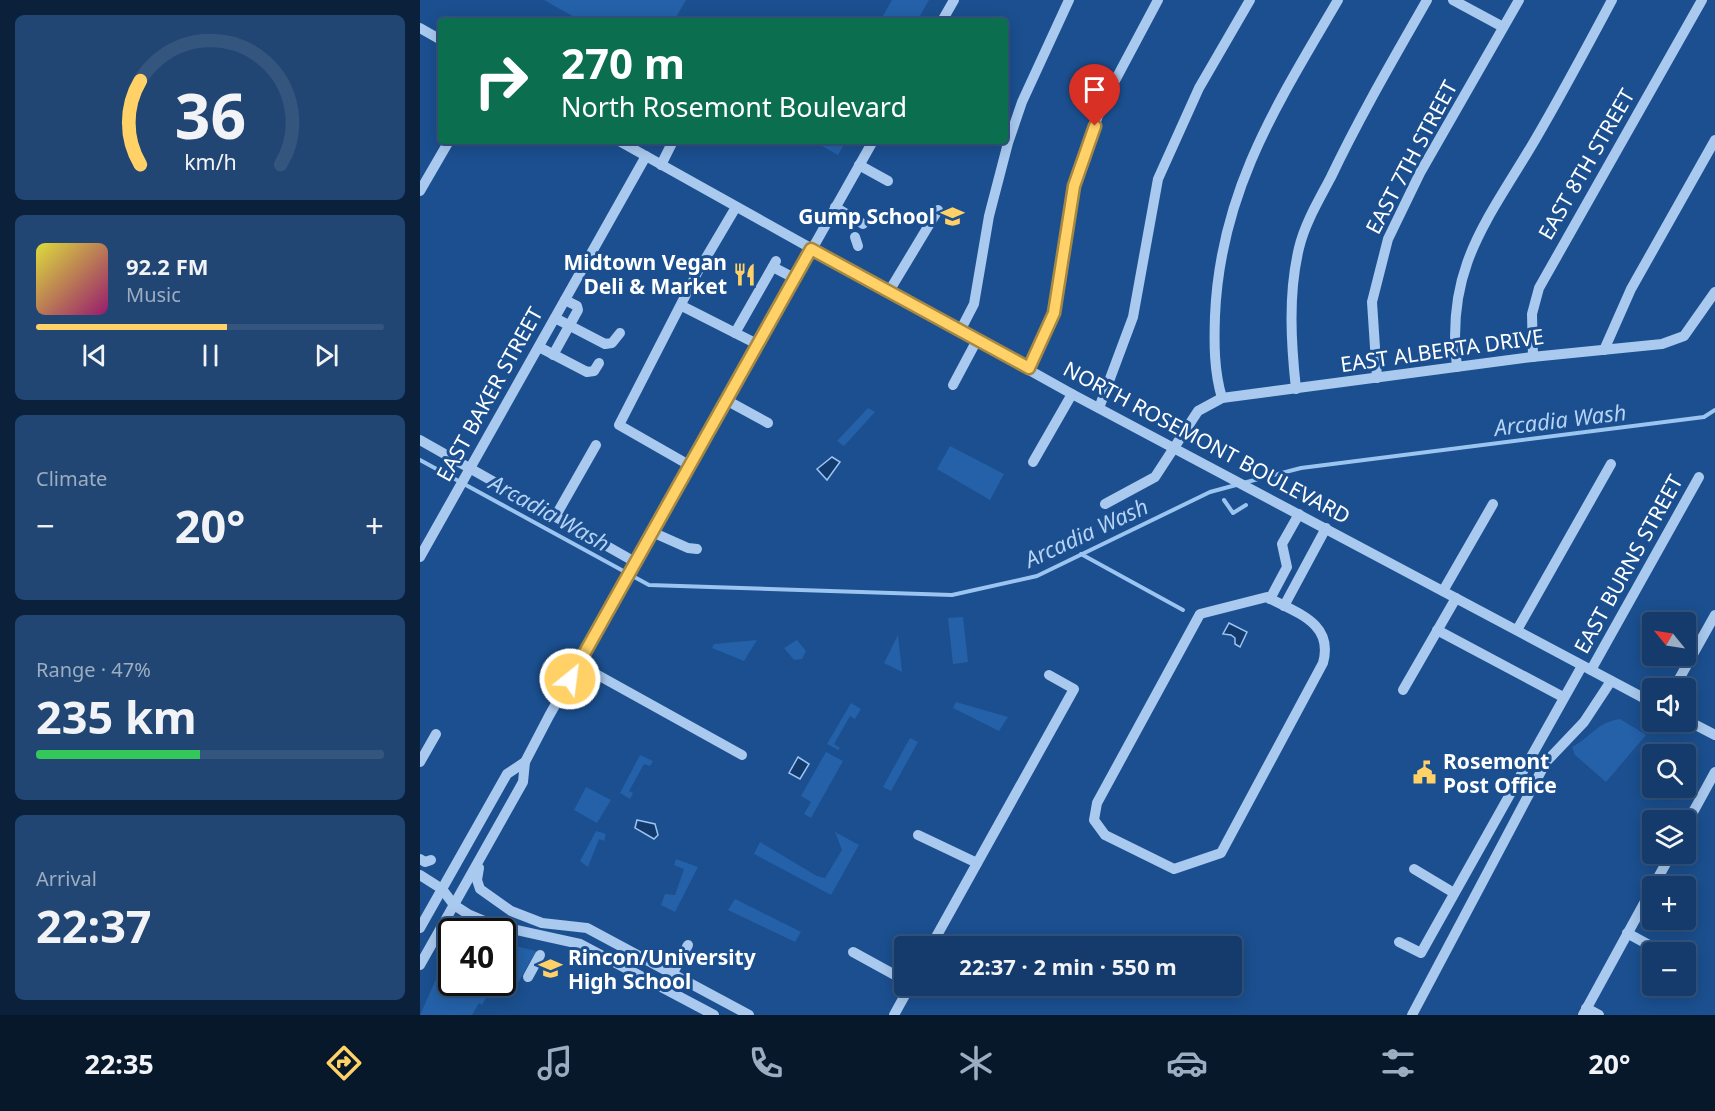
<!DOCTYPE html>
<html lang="en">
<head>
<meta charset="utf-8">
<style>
	:root { --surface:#143b6b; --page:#214673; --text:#f1f3f6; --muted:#9dadc1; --line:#33557e; --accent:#ffd166 }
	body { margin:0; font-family:"Noto Sans",sans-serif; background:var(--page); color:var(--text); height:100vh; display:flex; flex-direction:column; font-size:22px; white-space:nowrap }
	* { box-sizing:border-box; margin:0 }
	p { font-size:20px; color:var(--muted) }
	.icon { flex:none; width:33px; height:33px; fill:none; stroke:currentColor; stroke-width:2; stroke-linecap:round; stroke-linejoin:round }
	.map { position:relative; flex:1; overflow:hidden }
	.panel { display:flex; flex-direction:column; gap:15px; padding:15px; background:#0b203b; width:420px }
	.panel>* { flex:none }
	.banner { position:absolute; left:18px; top:18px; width:570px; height:126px; border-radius:6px; box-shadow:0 3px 15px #0003,0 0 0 2px var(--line); background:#0b6e4f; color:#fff; overflow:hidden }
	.needle { width:39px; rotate:300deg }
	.fabs { position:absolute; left:1222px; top:612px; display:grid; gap:12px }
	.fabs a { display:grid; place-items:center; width:54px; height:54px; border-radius:6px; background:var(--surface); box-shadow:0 3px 15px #0003,0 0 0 2px var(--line); font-size:30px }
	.speed { position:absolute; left:18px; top:918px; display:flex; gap:12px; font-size:30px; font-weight:700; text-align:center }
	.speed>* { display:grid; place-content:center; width:78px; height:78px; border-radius:50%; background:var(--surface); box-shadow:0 3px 15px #0003,0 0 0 2px var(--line); line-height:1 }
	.speed .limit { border:3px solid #111; border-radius:9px; background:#fff; color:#111 }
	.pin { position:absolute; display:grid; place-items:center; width:51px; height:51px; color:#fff; margin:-62px -26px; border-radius:50% 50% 50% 0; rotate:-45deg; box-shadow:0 0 6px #0007 }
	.pin .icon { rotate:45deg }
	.me { position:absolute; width:66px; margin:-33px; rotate:29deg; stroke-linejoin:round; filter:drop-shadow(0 0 4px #0008) }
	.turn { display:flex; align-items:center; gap:21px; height:126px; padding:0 24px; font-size:27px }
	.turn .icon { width:78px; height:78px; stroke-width:2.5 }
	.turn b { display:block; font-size:42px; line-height:51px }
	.big { font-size:45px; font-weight:700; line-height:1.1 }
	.panel .card { flex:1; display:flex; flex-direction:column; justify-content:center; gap:9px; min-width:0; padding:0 21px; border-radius:9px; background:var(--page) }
	.panel .dial { align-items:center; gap:0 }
	.dial svg { height:156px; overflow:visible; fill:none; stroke:var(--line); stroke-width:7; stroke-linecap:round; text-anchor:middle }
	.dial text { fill:var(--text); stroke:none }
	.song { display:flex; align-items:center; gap:18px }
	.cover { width:72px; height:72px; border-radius:9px; background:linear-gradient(135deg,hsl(60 70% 55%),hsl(320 70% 35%)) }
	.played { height:6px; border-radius:3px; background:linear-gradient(90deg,var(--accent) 55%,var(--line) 55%) }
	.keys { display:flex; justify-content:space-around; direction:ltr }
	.heat { display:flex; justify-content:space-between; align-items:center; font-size:33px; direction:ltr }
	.charge { height:9px; border-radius:4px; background:linear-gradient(90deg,#34c759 47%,var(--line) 0) }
	.trip { position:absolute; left:474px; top:936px; width:348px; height:60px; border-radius:6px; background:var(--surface); box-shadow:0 3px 15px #0003,0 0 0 2px var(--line); font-weight:700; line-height:60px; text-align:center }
	.dock { display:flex; height:96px; justify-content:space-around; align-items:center; background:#08182b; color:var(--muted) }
	.dock .icon { width:42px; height:42px }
	.dock .selected { color:var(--accent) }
	.dock b { font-size:27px; color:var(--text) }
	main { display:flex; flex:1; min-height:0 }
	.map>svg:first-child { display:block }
</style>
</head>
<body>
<main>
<section class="panel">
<div class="card dial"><svg viewBox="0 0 100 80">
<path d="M14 69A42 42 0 1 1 86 69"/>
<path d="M14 69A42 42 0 0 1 14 26" stroke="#ffd166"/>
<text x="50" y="56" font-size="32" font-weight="700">36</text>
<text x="50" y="72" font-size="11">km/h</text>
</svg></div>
<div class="card">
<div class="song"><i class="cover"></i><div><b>92.2 FM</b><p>Music</p></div></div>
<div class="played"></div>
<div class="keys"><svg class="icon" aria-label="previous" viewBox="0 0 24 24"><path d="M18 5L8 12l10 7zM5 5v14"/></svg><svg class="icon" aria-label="pause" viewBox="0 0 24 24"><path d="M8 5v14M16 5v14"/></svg><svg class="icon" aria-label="next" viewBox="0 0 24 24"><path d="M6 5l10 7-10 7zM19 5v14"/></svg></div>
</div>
<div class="card"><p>Climate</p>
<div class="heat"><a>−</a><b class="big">20°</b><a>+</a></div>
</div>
<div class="card"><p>Range · 47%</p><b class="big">235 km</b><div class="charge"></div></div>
<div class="card"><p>Arrival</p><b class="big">22:37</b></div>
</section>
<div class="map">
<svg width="1295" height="1015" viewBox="0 0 1295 1015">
	<rect width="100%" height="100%" fill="#1b4f8f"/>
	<g fill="#2461a8">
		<polygon points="124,0 266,0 254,21 161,21"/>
		<polygon points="472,0 509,0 497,21 460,21"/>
		<polygon points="393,141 426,141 418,155"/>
		<polygon points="448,408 455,412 424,446 417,441"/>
		<polygon points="530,446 584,474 570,500 517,469"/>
		<polygon points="543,617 548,662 533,664 528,618"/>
		<polygon points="478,635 482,672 464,663"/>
		<polygon points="337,640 324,661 292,648 294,644"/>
		<polygon points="377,640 386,651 382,659 374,660 364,648"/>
		<polygon points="536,702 588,717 579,731 533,708"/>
		<polygon points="431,703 441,709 435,719 430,716 414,744 420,748 418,750 407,744"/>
		<path d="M1200,719L1226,735L1186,782L1155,755L1152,747C1173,736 1175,723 1200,719Z"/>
		<polygon points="490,738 498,742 471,791 463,787"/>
		<polygon points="406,752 423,761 391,818 384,814 391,802 381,796"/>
		<polygon points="220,755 233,761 230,766 224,764 209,791 213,793 210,799 200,793"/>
		<polygon points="166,787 191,800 177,823 154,810"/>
		<polygon points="176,831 186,834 184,841 179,839 168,867 160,861"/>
		<polygon points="415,832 439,845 411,895 334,854 340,842 397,876 405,878 422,850"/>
		<polygon points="256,859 278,867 255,912 241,905 245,894 255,895 264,869 254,865"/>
		<polygon points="315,899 381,932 375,942 308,910"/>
		<polygon points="83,943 116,951 96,986 83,978"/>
		<polygon points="31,946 32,982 74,983 62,1005 59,1003 52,1015 0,1015"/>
	</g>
	<g fill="#123a6d" stroke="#9cc4f0" stroke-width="1.5">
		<polygon points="412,457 420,462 407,480 397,469"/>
		<polygon points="809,623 827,632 820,647 815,644 815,638 811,635 803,634"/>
		<polygon points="378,757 389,764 380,779 369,773"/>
		<polygon points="217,820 235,824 238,835 234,839 215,828"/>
	</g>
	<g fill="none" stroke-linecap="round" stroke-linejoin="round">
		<g stroke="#9cc4f0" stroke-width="4">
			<polyline points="0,460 229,585 532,595 617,576 790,492 816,485"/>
			<polyline points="823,483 881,468 1284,417 1295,410"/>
			<polyline points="804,500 813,513 826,505"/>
			<polyline points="661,554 763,610"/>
		</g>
		<g stroke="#a9c9ee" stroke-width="10">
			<polyline points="1033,0 1083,27"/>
			<polyline points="522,21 534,0"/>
			<polyline points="0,28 21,40"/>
			<polyline points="199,141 652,394 1233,703"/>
			<polyline points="241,165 253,141"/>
			<polyline points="439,165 468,181"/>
			<polyline points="0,191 29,141"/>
			<polyline points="415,207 443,224"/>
			<polyline points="435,237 438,246"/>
			<polyline points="353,267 374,278"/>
			<polyline points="468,293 518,210"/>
			<polyline points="262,306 337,344"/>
			<polyline points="135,318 185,344 192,343 200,333"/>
			<polyline points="540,331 554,304 569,216 588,143 602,102 649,0"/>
			<polyline points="315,333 356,261"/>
			<polyline points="119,347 167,372 174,371 179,363"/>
			<polyline points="1184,350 1211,289 1295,140"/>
			<polyline points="133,355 158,310 157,306 145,300"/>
			<polyline points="1113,357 1112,314 1119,288 1282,0"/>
			<path d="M1037,367C1025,267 1068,220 1115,140C1142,94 1167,47 1192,0"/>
			<polyline points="609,368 634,313 654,186 681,107 738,0"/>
			<polyline points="957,378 952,302 968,239 1000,173 1099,0"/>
			<polyline points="533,385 557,340"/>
			<path d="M876,389C871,343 868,294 879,248C885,223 899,200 911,177C940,116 974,58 1007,0"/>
			<path d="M802,398C794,371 794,344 795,316C800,192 857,104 918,0"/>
			<polyline points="306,400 348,423"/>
			<polyline points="679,408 713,317 738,179 779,88 830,0"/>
			<polyline points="0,440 215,562"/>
			<polyline points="613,462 652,394"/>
			<polyline points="269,465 199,425 277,273 316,207"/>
			<polyline points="685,504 735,477 778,411 802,398 1112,357 1242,344 1264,336 1295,292"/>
			<polyline points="135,517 176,445"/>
			<polyline points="232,532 268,548 277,549"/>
			<polyline points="0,557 226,156"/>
			<polyline points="1023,591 1073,504"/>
			<path d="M847,597C877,613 914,623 903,663L801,853L754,869L685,835L674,820L677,803L780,614Z"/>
			<polyline points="850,599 867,567 862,544 879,514"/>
			<polyline points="864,606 906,528"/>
			<polyline points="1017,630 1143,697"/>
			<polyline points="1097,630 1191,464"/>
			<polyline points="158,664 322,755"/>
			<polyline points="1171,670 1279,477"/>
			<polyline points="1254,688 1295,615"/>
			<polyline points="983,690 1036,598"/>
			<polyline points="1266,720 1295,735"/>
			<polyline points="0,762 16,734"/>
			<polyline points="1266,825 1295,772"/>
			<polyline points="498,835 557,863"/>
			<polyline points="0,859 5,862 11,860"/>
			<polyline points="59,868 57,880 60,889 91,911 122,923 167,928 329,1015"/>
			<polyline points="994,869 1034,893"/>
			<polyline points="0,875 22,889 34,905 48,914 74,925 160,944 294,1015"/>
			<polyline points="0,928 87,774 105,762"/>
			<polyline points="1207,933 1229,945"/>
			<polyline points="979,942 1001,953 1162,666"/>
			<polyline points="511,946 654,689 629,675"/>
			<polyline points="433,952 484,980"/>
			<polyline points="0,965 103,782 105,762 129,716 453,141"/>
			<polyline points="108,977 120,955"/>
			<polyline points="249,980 268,945"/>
			<polyline points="1166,1008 1179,1015"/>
			<polyline points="474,1015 490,986"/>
			<polyline points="992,1015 1126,762 1164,722 1191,681"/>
			<polyline points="1163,1015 1251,854"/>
		</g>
	</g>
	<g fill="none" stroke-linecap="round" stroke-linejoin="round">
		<defs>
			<polyline id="route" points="150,679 391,249 609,368 634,313 654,186 675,126"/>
		</defs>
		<use href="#route" stroke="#a68842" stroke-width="15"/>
		<use href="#route" stroke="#ffd166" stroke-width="10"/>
	</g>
	<defs>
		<symbol id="school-bare" viewBox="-9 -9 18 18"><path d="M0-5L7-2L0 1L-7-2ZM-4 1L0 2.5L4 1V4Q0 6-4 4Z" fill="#ffd166" stroke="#1b4f8f" stroke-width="2.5" paint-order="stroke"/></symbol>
		<symbol id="restaurant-bare" viewBox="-9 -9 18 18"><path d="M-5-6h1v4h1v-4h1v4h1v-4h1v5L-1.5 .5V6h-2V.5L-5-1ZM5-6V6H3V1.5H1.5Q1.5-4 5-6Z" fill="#ffd166" stroke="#1b4f8f" stroke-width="2.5" paint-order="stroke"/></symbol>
		<symbol id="civic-bare" viewBox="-9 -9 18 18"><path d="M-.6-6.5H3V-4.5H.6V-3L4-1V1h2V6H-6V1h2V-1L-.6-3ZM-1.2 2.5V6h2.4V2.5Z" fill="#ffd166" stroke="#1b4f8f" stroke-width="2.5" paint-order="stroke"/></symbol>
	</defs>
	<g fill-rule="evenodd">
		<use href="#school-bare" x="516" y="200" width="33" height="33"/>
		<use href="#restaurant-bare" x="308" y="258" width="33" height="33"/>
		<use href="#civic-bare" x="988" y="756" width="33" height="33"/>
		<use href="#school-bare" x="114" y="952" width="33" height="33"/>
	</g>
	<g text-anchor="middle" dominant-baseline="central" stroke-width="6" stroke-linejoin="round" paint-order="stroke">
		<g font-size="21" fill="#fff" stroke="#1b4f8f">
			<text transform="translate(991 157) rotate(-62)">EAST 7TH STREET</text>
			<text transform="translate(1166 164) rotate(-60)">EAST 8TH STREET</text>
			<text transform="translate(1022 350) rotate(-8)">EAST ALBERTA DRIVE</text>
			<text transform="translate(69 394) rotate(-61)">EAST BAKER STREET</text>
			<text transform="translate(787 442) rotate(28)">NORTH ROSEMONT BOULEVARD</text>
			<text transform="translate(1208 564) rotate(-61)">EAST BURNS STREET</text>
		</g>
		<g font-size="21" font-weight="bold" fill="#fff" stroke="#1b4f8f" text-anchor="end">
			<text x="515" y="216">Gump School</text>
			<text x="307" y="262">Midtown Vegan<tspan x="307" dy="24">Deli &amp; Market</tspan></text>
			<text x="1023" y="761" text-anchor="start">Rosemont<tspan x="1023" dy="24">Post Office</tspan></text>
			<text x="148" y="957" text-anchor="start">Rincon/University<tspan x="148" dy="24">High School</tspan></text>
		</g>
		<g font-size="22" font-style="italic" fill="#b5d3f5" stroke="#1b4f8f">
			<text transform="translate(1140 419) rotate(-7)">Arcadia Wash</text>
			<text transform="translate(130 512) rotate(29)">Arcadia Wash</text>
			<text transform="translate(666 532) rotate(-25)">Arcadia Wash</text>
		</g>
	</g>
</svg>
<div class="fabs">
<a><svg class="needle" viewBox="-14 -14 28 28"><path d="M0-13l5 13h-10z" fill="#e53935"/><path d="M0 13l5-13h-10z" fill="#9dadc1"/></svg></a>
<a><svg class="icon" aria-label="sound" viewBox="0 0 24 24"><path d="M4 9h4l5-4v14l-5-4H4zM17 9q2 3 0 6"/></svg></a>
<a><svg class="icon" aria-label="search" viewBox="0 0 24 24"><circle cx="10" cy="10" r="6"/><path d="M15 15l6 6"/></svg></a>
<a><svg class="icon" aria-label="layers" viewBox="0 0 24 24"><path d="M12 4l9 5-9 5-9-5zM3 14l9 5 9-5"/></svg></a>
<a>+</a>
<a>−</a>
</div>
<div class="speed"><div class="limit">40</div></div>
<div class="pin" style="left:675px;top:126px;background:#d93025"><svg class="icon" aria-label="arrive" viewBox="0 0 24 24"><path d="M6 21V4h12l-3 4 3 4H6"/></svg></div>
<svg class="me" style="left:150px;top:679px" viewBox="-20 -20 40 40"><circle r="17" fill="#ffd166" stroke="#fff" stroke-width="3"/><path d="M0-11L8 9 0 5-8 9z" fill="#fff"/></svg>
<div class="trip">22:37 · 2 min · 550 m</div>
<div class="banner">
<div class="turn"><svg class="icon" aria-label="right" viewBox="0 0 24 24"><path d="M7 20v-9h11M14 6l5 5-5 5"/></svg><div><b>270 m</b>North Rosemont Boulevard</div></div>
</div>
</div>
</main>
<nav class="dock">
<b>22:35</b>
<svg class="icon selected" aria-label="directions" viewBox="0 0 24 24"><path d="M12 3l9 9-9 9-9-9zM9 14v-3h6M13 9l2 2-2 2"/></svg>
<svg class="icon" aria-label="music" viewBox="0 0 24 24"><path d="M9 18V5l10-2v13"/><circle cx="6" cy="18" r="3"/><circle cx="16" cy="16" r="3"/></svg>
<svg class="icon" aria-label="phone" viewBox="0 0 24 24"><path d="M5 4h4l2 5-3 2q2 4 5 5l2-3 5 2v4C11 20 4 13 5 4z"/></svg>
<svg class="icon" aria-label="climate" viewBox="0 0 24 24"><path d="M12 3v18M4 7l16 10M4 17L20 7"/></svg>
<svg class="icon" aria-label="car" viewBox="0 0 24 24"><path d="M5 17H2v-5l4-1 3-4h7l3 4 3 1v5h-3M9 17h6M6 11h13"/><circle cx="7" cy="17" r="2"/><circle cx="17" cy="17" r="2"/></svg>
<svg class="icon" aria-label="filters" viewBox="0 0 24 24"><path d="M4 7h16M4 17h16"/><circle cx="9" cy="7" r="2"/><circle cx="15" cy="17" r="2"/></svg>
<b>20°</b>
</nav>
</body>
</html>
